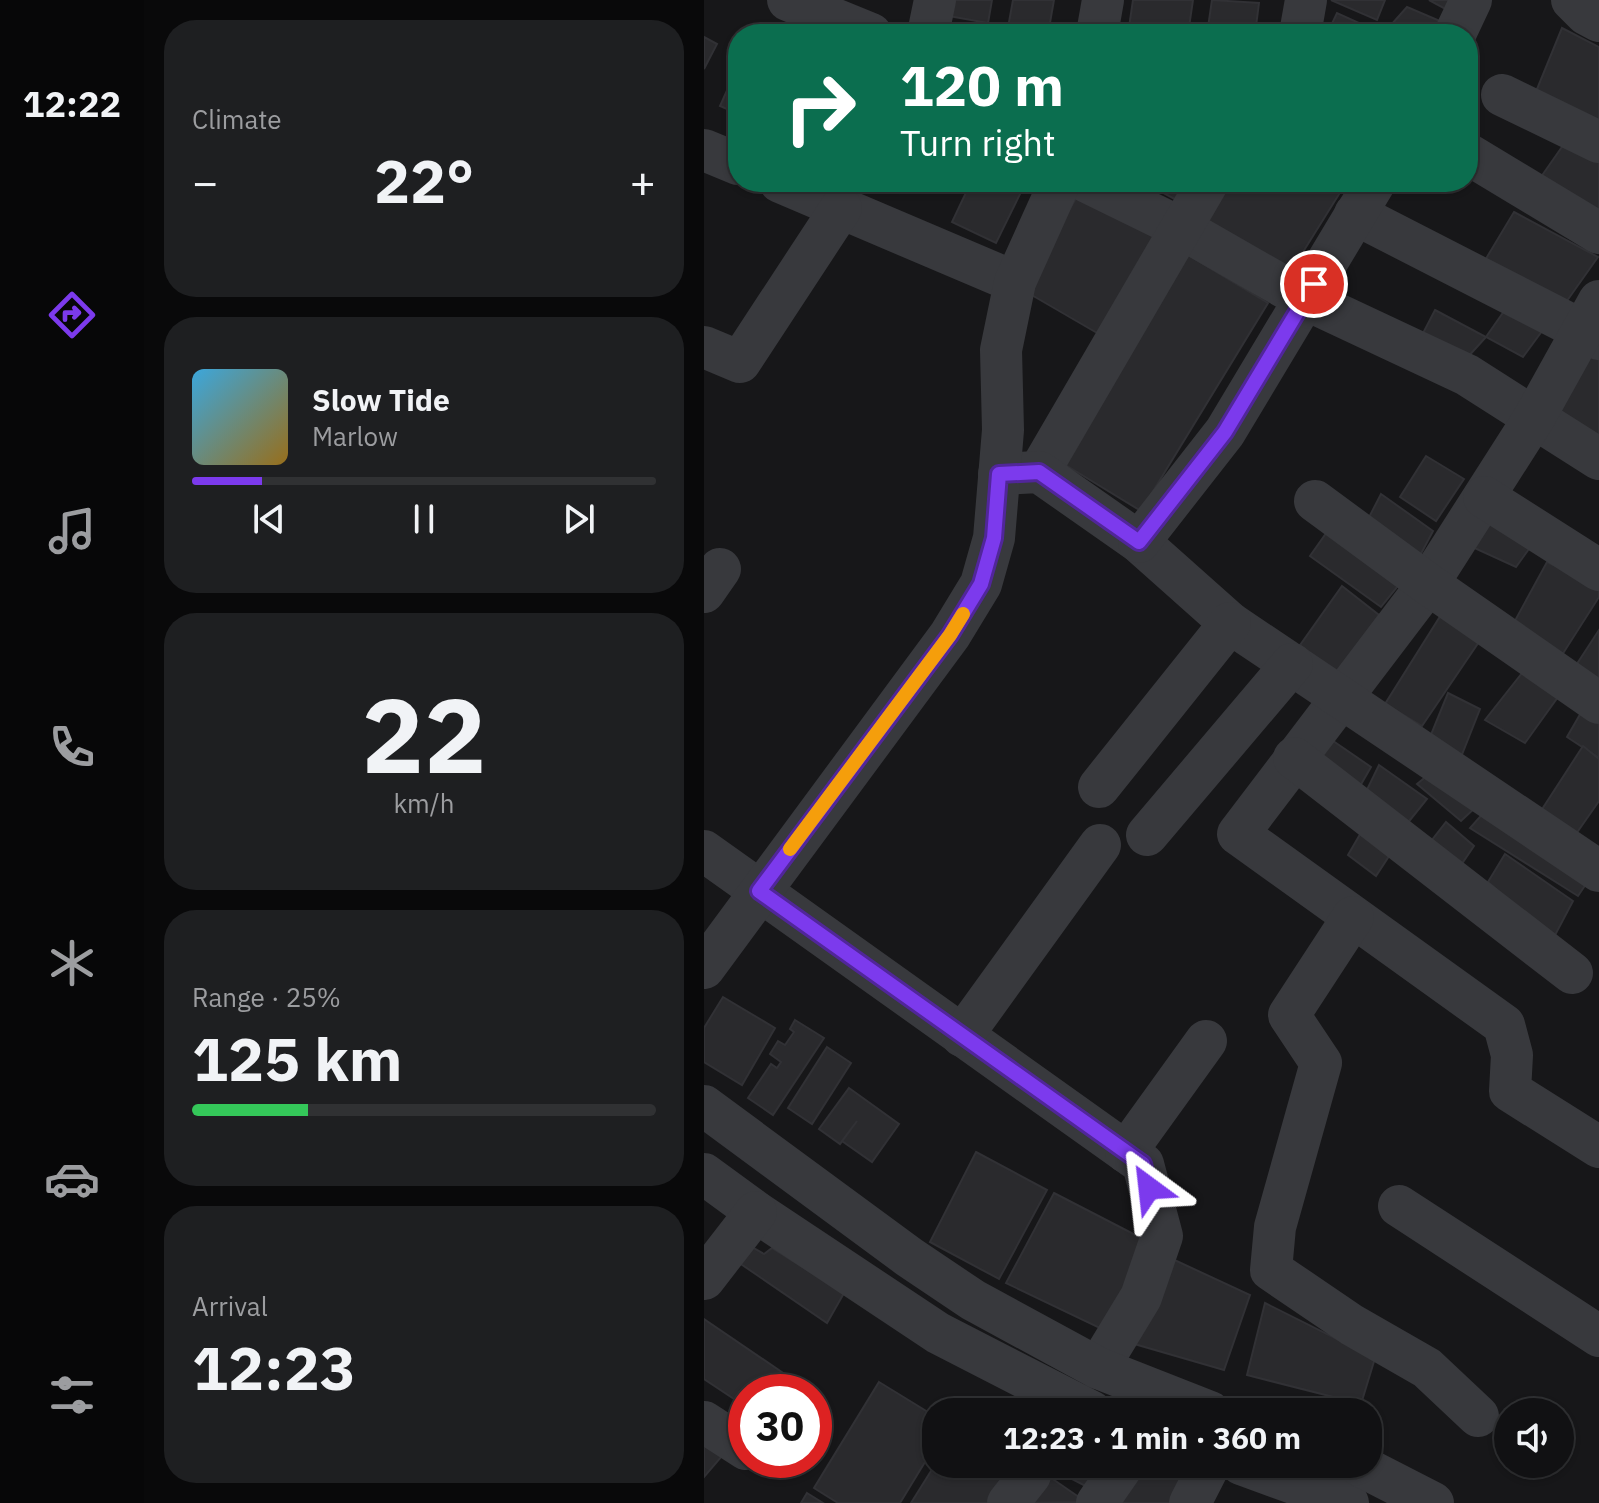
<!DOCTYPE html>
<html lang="en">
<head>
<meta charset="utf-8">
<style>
	:root { --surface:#111113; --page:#1e1f21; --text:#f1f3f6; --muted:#9c9da0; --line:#303133; --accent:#7c3aed }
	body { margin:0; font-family:"IBM Plex Sans",sans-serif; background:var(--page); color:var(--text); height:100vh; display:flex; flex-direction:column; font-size:30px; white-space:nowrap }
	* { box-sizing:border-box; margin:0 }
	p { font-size:26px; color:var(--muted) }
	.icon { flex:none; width:44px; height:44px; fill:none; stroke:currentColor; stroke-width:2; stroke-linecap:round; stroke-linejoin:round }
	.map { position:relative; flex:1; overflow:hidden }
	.panel { display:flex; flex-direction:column; gap:20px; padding:20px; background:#09090a; width:560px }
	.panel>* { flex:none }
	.banner { position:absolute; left:24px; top:24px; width:750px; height:168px; border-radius:32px; box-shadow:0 2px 6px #0004,0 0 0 2px var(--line); background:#0b6e4f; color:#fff; overflow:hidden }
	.buttons { position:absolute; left:790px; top:1398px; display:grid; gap:16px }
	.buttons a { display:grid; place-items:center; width:80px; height:80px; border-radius:50%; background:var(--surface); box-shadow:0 2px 6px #0004,0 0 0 2px var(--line); font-size:40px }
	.speed { position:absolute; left:24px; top:1374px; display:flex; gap:16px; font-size:40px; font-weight:700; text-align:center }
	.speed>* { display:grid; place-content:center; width:104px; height:104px; border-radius:50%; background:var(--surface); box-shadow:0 2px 6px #0004,0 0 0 2px var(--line); line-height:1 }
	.speed .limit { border:12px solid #d22; background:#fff; color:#111 }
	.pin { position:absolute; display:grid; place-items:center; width:68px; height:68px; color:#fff; margin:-34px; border:4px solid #fff; border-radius:50%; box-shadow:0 2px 8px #0007 }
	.me { position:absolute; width:88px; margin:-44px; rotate:330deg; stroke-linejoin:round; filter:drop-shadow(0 0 6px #0008) }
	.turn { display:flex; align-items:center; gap:28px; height:168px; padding:0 40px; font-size:36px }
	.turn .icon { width:104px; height:104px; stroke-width:2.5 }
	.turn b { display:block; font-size:56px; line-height:68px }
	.big { font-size:60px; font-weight:700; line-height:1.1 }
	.panel .card { flex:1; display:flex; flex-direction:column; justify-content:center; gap:12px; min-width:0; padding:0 28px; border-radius:32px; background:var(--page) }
	.panel .dial { align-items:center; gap:0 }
	.dial b { font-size:104px; line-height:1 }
	.song { display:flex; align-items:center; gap:24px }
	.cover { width:96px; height:96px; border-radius:12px; background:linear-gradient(135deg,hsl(200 70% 55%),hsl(40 70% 35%)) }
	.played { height:8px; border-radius:4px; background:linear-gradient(90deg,var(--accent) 15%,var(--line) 15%) }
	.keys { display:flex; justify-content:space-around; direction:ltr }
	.heat { display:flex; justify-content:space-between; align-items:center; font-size:44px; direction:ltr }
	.charge { height:12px; border-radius:6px; background:linear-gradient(90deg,#34c759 25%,var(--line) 0) }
	.trip { position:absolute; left:218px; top:1398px; width:460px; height:80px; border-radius:32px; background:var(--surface); box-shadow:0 2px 6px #0004,0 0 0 2px var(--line); font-weight:700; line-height:80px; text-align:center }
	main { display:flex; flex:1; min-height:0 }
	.dock { display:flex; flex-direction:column; width:144px; justify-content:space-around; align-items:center; background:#070708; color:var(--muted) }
	.dock .icon { width:56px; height:56px }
	.dock .active { color:var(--accent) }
	.dock b { font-size:36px; color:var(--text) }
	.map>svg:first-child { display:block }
</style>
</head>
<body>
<main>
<nav class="dock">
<b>12:22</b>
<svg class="icon active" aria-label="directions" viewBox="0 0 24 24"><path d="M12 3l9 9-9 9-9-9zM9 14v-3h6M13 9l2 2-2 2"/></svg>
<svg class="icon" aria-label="music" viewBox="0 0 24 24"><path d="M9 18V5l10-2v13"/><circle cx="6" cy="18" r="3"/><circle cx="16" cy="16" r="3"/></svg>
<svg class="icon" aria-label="phone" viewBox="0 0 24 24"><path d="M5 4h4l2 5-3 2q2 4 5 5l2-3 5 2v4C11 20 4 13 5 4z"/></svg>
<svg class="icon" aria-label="climate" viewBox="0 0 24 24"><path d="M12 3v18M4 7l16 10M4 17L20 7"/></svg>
<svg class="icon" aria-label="car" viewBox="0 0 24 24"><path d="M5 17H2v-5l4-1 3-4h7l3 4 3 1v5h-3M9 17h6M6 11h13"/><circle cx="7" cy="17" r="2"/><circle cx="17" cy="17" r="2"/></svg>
<svg class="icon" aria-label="filters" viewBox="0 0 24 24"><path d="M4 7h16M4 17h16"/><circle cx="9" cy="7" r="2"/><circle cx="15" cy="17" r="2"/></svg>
</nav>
<section class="panel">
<div class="card"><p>Climate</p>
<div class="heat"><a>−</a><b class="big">22°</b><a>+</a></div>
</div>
<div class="card">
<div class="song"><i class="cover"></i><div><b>Slow Tide</b><p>Marlow</p></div></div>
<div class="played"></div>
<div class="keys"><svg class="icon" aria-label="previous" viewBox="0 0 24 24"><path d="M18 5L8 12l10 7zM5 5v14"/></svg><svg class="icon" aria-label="pause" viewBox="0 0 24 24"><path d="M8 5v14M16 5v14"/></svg><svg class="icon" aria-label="next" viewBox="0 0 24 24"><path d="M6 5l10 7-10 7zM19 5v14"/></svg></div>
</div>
<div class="card dial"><b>22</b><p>km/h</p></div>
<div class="card"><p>Range · 25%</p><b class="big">125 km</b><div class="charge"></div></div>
<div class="card"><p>Arrival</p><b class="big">12:23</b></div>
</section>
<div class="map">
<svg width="895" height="1503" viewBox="0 0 895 1503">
	<rect width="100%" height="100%" fill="#171719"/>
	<g fill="#2a2a2d" stroke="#313135" stroke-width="2">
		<polygon points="242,0 288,0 284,23 239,15"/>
		<polygon points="309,0 350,0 344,34 303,33"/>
		<polygon points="429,0 489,0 484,34 424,34"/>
		<polygon points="508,0 555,3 551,34 503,34"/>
		<polygon points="627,0 681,0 673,20"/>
		<polygon points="725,0 751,0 745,11"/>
		<polygon points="703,7 736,21 731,34 623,34 633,13 679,34"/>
		<polygon points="858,28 895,47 895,122 831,94"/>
		<polygon points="0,37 13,44 0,69"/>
		<polygon points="34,66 34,114 16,106"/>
		<polygon points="860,144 895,162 895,213 832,184"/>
		<polygon points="177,182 202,182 195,193"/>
		<polygon points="267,182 302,182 318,190 292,243 248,222"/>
		<polygon points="439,182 487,182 476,202"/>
		<polygon points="526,182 641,182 642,183 584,276 500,224"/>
		<polygon points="375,193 457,241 400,337 319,290"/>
		<polygon points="810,212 894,257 860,305 780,262"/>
		<polygon points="476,250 564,303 437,511 350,458"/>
		<polygon points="805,304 841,327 819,357 782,337"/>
		<polygon points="731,310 782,337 762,359 716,339"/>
		<polygon points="884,348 895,354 895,435 848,412"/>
		<polygon points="722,456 760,479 732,521 696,497"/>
		<polygon points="677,494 729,531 711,565 660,527"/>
		<polygon points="779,511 830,542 812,567 766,546"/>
		<polygon points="628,525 702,576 677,607 606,556"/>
		<polygon points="843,562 895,585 895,597 858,655 807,628"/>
		<polygon points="638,586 675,615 632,673 594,648"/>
		<polygon points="742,607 781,633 718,726 681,704"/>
		<polygon points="895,630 895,684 869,670"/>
		<polygon points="822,668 859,690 821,743 781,720"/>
		<polygon points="744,693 776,709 757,757 726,737"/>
		<polygon points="886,697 895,705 895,758 863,737"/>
		<polygon points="619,734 667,767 652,793 601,757"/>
		<polygon points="879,746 895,759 895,801 872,834 835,814"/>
		<polygon points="675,765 723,799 698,830 658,800"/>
		<polygon points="730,770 775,804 757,821 713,784"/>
		<polygon points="782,810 886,878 874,896 766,828"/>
		<polygon points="742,822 770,846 755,868 724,845"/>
		<polygon points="662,824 691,847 672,876 644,855"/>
		<polygon points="801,854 869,901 849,939 784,882"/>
		<polygon points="19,997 71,1028 38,1085 0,1062 0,1028"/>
		<polygon points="91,1020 120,1038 69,1115 44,1098 67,1064 73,1068 77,1062 66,1054 74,1041 81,1045 90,1032 86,1029"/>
		<polygon points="123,1047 147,1063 108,1124 84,1108"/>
		<polygon points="145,1088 195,1124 168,1162 138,1141 153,1121 136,1144 115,1129"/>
		<polygon points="272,1152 343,1190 295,1279 226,1242"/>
		<polygon points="350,1193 447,1243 402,1331 302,1283"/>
		<polygon points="41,1243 60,1254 68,1248 140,1293 123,1323 31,1260"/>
		<polygon points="464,1257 546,1295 520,1370 427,1343"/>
		<polygon points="561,1303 671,1358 657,1404 543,1375"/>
		<polygon points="0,1319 85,1377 76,1392 42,1392 42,1407 0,1379"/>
		<polygon points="175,1382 232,1417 232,1444 196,1503 134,1503 110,1488"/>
		<polygon points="0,1443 18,1456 0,1477"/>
		<polygon points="232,1463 306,1464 318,1471 292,1503 207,1503"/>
		<polygon points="339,1464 405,1464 391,1491"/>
		<polygon points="431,1464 478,1464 489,1469 472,1503 409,1503"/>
		<polygon points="340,1473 382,1502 316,1503"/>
		<polygon points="103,1493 119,1503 97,1503"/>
	</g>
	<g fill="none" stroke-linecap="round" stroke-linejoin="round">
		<g stroke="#38393d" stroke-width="42">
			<polyline points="84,0 167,34"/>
			<polyline points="868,0 882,14 895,21"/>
			<polyline points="224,34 231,0"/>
			<polyline points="393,34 399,0"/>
			<polyline points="596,34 602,0"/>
			<polyline points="751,34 767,0"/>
			<polyline points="798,95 895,142"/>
			<polyline points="0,150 34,164"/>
			<polyline points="764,154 895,233"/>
			<polyline points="76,182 311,282"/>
			<polyline points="383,182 477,228 601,299 763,375 895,459"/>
			<polyline points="651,214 895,339"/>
			<polyline points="895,301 830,418 724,584 534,834 800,1025 808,1055 806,1091 895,1147"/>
			<polyline points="0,347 36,362 137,208"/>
			<polyline points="335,472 504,182"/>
			<polyline points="295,474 335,472 435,542 526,623 895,871"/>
			<polyline points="780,497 895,570"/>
			<polyline points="611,501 724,584 895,703"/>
			<polyline points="435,542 521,432 671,182"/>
			<polyline points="0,592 16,569"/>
			<polyline points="590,758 868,973"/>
			<polyline points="395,787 526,623"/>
			<polyline points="443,835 588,664"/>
			<polyline points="0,851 439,1164 458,1236 437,1297 394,1368"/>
			<polyline points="649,917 585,1015 617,1063 571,1227 567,1270 648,1325 723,1368 774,1416"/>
			<polyline points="0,968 246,635 277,584 290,538 299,430 297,350 311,282 356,182"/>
			<polyline points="258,1036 396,845"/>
			<polyline points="0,1106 205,1257 269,1300 394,1368 506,1412"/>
			<polyline points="422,1152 502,1041"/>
			<polyline points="0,1174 52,1212 234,1333 388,1412"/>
			<polyline points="695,1206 895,1336"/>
			<polyline points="0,1279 52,1212"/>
			<polyline points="0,1422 42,1449"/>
			<polyline points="537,1464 644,1503"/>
			<polyline points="653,1464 729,1503"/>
			<polyline points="304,1503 326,1475"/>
			<polyline points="393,1503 420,1464"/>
			<polyline points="486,1503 506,1464"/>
		</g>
	</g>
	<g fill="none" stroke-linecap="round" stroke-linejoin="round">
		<defs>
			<polyline id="route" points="445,1188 439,1164 55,891 246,635 277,584 290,538 295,474 335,472 435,542 521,432 610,284"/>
		</defs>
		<use href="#route" stroke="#51269a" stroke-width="20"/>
		<use href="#route" stroke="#7c3aed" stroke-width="14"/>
		<polyline stroke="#f59e0b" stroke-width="14" points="86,849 246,635 259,614"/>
	</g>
</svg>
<div class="buttons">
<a><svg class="icon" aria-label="sound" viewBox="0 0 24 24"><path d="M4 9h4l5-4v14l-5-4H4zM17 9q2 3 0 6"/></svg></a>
</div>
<div class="speed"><div class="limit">30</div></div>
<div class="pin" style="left:610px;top:284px;background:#d93025"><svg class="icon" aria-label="arrive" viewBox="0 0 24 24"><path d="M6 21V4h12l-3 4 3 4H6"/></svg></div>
<svg class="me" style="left:445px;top:1188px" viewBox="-20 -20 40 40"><path d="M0-17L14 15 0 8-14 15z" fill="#7c3aed" stroke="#fff" stroke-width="4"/></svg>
<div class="trip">12:23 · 1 min · 360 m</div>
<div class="banner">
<div class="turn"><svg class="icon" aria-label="right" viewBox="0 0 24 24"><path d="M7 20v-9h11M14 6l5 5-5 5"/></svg><div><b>120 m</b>Turn right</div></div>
</div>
</div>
</main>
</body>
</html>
